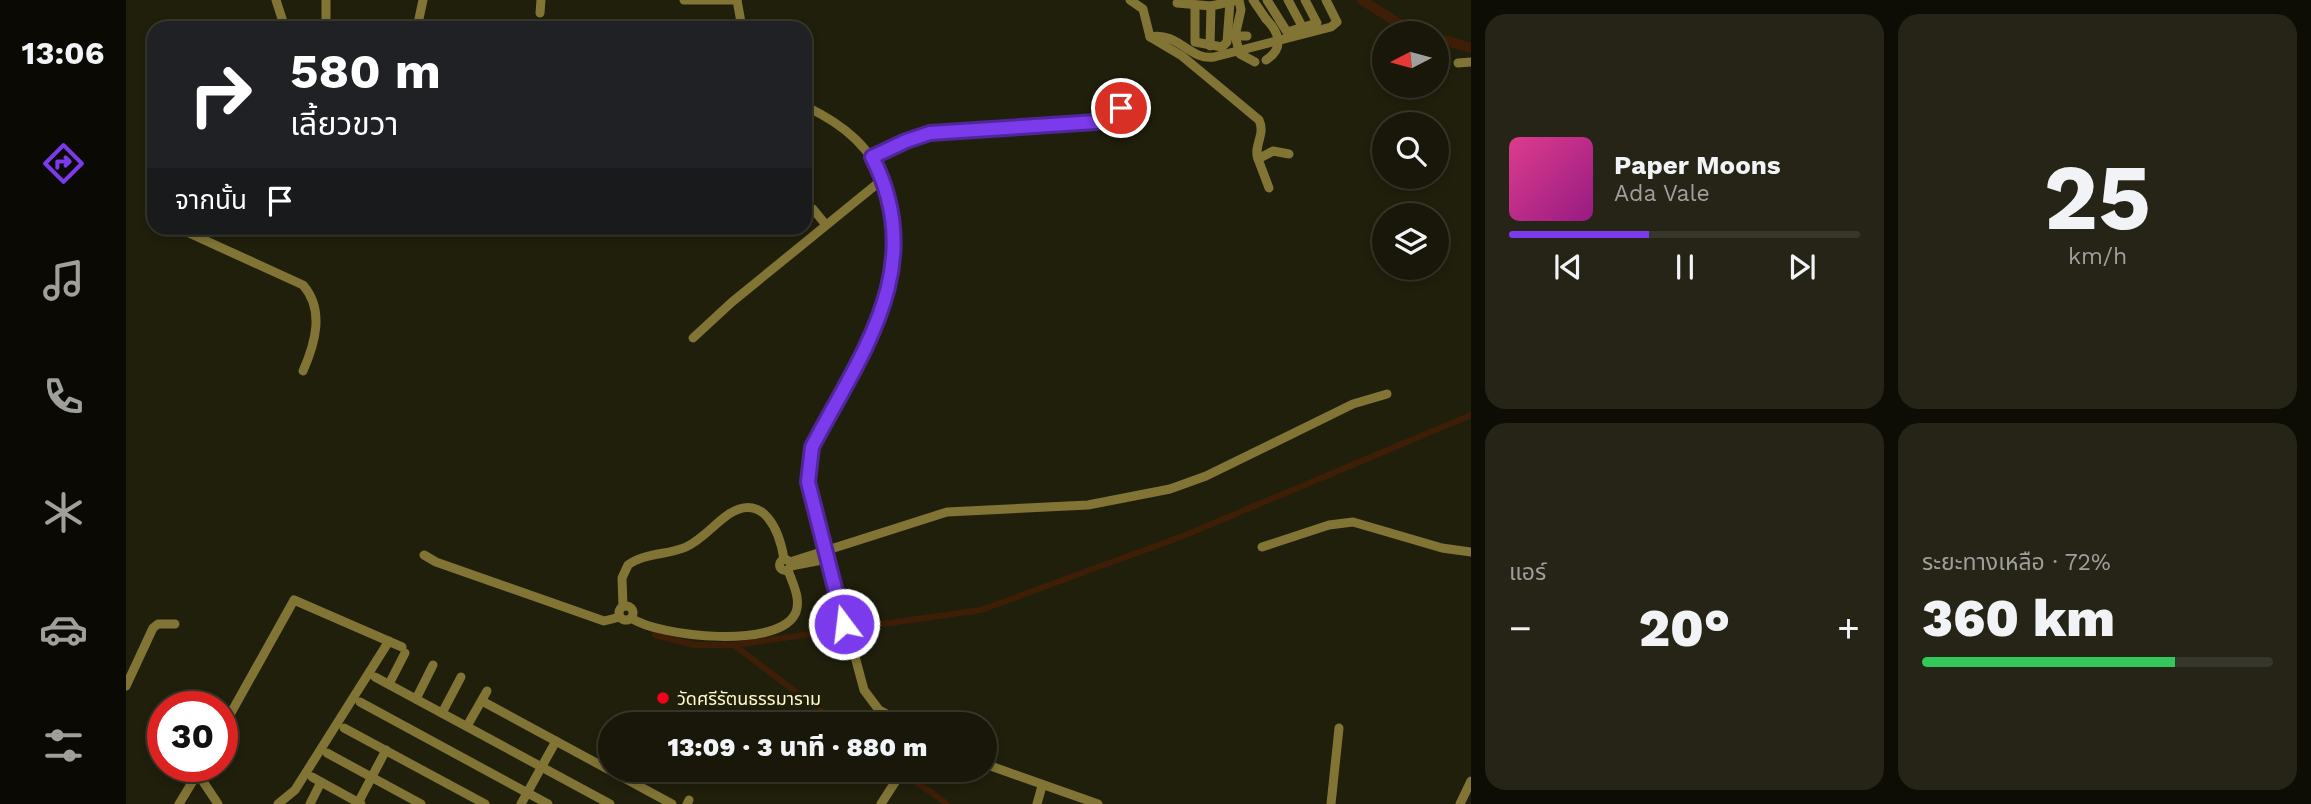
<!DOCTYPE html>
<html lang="th">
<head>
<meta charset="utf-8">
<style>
	:root { --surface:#181709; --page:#252417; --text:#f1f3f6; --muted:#9f9f9c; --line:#36362a; --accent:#7c3aed }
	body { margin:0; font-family:"Work Sans","Noto Sans Thai",sans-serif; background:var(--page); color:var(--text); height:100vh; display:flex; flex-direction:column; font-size:26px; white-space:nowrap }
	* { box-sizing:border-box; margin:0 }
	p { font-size:23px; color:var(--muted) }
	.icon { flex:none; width:38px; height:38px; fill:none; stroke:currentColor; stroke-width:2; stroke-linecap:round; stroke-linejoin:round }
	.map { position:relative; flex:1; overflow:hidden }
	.panel { display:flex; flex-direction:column; gap:14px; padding:14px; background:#0d0d05; width:840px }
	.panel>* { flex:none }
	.banner { position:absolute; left:21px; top:21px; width:665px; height:214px; border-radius:21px; box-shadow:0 4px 10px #0003,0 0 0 2px var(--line); background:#202124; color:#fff; overflow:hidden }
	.needle { width:46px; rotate:264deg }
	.controls { position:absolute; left:1246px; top:21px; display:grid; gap:14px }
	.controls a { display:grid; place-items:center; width:77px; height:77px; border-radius:50%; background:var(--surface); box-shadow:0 4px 10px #0003,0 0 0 2px var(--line); font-size:35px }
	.speed { position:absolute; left:21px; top:691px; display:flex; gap:14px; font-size:35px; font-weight:700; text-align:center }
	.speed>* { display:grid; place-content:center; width:91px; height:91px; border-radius:50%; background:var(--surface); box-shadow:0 4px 10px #0003,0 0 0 2px var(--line); line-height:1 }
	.speed .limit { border:10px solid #d22; background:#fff; color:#111 }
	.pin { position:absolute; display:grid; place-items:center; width:60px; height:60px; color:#fff; margin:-30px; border:4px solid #fff; border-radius:50%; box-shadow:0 2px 7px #0007 }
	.me { position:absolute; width:77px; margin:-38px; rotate:345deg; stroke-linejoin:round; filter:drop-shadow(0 0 5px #0008) }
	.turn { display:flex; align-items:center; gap:24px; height:147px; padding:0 28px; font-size:32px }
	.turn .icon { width:91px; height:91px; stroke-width:2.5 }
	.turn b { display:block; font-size:49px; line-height:60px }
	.then { display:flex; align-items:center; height:66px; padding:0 28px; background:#0003; gap:14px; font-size:26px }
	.big { font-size:52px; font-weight:800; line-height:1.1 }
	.panel .card { flex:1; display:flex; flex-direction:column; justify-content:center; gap:10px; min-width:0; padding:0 24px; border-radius:21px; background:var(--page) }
	.panel .dial { align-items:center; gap:0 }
	.dial b { font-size:91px; line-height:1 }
	.song { display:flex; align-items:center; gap:21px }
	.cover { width:84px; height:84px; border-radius:10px; background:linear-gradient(135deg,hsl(330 70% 55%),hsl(310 70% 35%)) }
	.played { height:7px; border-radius:4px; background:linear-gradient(90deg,var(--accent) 40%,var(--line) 40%) }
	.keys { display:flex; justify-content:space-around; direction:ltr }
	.heat { display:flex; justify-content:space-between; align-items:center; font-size:38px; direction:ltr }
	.charge { height:10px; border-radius:5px; background:linear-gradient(90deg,#34c759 72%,var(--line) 0) }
	.panel .tiles { flex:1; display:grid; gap:14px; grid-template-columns:repeat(2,1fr) }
	.trip { position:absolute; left:472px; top:712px; width:399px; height:70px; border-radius:35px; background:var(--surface); box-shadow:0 4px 10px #0003,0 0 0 2px var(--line); font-weight:800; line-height:70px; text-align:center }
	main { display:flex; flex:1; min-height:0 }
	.menu { display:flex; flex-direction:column; width:126px; justify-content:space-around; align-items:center; background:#0a0904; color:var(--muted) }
	.menu .icon { width:49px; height:49px }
	.menu .selected { color:var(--accent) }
	.menu b { font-size:32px; color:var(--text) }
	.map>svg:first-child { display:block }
</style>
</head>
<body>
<main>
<nav class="menu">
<b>13:06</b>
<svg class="icon selected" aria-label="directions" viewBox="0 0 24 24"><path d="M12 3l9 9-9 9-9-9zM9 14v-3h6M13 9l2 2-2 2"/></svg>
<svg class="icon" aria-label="music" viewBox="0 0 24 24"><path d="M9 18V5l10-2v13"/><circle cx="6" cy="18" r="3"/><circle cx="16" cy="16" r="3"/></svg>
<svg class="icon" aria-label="phone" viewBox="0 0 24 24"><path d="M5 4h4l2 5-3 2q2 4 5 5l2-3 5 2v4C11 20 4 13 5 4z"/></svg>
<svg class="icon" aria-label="climate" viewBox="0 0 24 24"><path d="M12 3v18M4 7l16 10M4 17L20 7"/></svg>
<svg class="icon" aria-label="car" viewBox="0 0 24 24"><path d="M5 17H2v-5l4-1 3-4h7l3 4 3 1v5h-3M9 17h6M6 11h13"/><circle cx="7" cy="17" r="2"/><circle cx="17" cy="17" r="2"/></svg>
<svg class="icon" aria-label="filters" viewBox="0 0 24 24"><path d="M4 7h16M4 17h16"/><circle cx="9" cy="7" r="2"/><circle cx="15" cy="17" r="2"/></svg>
</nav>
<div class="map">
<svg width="1345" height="804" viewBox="0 0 1345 804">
	<rect width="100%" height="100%" fill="#201f0c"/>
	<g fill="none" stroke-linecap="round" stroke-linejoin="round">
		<g stroke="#3e1e07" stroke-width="6">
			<polyline points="529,635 568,645 608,645 855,610 1057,536 1345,415"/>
			<polyline points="608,645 712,724"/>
			<polyline points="774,770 821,804"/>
		</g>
		<g stroke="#3e1e07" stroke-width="10">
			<polyline points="1236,0 1272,23 1298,33"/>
			<polyline points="1311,38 1345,48"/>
		</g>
		<g stroke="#817435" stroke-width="9">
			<polyline points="150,0 159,28"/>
			<polyline points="558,0 611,0"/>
			<polyline points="611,0 616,28"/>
			<path d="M1004,0L1017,9L1024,37L1056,56L1133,120C1140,135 1127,145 1132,159L1147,151L1163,154"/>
			<polyline points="1113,0 1115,10 1109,36 1121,36"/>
			<polyline points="1127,0 1140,19"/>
			<polyline points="1141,0 1161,32 1191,23 1179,0"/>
			<polyline points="1162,0 1177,28"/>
			<polyline points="1051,3 1085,6 1112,0"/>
			<polyline points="1069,5 1069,42 1096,47 1101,42 1104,2"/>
			<polyline points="414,13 415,0"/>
			<polyline points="200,28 200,0"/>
			<polyline points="291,28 297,0"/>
			<path d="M1024,37C1052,31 1064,61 1088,57L1205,27L1211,22L1200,0"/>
			<polyline points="1084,46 1085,6"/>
			<polyline points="1332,63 1345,62"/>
			<path d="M679,106C719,125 747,148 762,191C788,268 744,337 709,403C695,430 683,451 682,482L738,690L753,710L780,724"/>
			<polyline points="746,157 780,141 804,133 969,122 995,108"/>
			<polyline points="28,159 25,182 28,198"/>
			<polyline points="1132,159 1143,188"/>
			<polyline points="687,209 700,225"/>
			<path d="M52,228L177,285C199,310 189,344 177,371"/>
			<polyline points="567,338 606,302 757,179"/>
			<polyline points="1136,547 1203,525 1227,522 1316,548 1345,552"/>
			<polyline points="298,555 310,562 478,621 494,617"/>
			<circle cx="659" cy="565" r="5.5"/>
			<polyline points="664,562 821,512 962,505 1044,489 1080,476 1227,404 1261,394"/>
			<polyline points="665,566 701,559"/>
			<circle cx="500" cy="613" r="7"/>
			<path d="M497,606L496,578L502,565C517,553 542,555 560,547C577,539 588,524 603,514C639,491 654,534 658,559"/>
			<path d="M505,618C533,637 655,650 670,612C675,598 666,582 662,570"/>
			<polyline points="249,677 484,804"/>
			<polyline points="263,684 279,653"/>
			<polyline points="0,686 27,628 32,624 49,624"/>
			<polyline points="290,699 307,665"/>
			<polyline points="356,701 546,804"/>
			<polyline points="234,702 422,804"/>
			<polyline points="316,713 335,677"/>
			<polyline points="341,726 361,691"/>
			<polyline points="218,728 359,804"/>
			<polyline points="96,729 168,600 276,647"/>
			<polyline points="201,753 295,804"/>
			<polyline points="859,764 972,804"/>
			<polyline points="72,774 92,804"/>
			<polyline points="186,777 235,804"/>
			<polyline points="232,803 260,750"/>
			<polyline points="53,804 76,766"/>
			<polyline points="152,804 169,790 263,641"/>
			<polyline points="184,804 195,782"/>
			<polyline points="395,804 430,741"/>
			<polyline points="561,804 563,800"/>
			<polyline points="755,804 773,776 767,770"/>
			<polyline points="911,804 916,786"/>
			<polyline points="1205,804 1213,728"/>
			<polyline points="1334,804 1345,781"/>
		</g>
		<g stroke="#817435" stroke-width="9">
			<path d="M1140,19C1153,32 1159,48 1140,60"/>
			<polyline points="1109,36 1114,54 1129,62"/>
		</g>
	</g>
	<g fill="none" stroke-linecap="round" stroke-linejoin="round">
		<defs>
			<path id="route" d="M718,624L682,482L686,447C736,352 803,266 746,157L780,141L804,133L970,122L995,108"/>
		</defs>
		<use href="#route" stroke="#51269a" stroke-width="18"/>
		<use href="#route" stroke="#7c3aed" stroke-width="12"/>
	</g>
	<circle fill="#f6001b" stroke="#201f0c" stroke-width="2.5" cx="537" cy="698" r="7"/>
	<g text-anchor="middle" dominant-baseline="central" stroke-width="7" stroke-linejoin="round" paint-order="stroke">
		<g font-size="18" fill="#fffacb" stroke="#201f0c" text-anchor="start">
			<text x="551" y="698">วัดศรีรัตนธรรมาราม</text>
		</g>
	</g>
</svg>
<div class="controls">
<a><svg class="needle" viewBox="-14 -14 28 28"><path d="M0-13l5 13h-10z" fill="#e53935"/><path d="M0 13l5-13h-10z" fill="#9f9f9c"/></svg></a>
<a><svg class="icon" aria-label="search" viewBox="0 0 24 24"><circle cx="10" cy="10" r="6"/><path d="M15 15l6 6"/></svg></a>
<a><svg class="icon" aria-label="layers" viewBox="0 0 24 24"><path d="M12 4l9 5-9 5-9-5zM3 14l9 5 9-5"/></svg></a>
</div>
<div class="speed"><div class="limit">30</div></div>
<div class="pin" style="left:995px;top:108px;background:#d93025"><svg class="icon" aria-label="arrive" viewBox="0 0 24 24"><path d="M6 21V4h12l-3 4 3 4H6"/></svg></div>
<svg class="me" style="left:718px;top:624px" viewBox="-20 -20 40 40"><circle r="17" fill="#7c3aed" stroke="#fff" stroke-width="3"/><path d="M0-11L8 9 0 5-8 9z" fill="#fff"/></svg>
<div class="trip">13:09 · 3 นาที · 880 m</div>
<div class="banner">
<div class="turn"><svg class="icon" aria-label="right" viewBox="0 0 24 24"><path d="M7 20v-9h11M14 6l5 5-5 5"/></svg><div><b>580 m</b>เลี้ยวขวา</div></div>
<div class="then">จากนั้น<svg class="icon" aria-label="arrive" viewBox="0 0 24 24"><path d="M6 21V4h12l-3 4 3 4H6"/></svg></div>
</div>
</div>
<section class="panel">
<div class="tiles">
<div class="card">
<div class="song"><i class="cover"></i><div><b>Paper Moons</b><p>Ada Vale</p></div></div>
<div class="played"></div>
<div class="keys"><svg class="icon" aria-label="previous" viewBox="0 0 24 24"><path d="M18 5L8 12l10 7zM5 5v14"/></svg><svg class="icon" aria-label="pause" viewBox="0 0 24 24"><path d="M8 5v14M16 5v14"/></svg><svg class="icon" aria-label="next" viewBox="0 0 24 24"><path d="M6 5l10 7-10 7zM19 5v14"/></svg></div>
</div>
<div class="card dial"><b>25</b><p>km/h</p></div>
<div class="card"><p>แอร์</p>
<div class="heat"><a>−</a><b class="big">20°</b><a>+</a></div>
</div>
<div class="card"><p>ระยะทางเหลือ · 72%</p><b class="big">360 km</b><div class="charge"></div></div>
</div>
</section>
</main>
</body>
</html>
